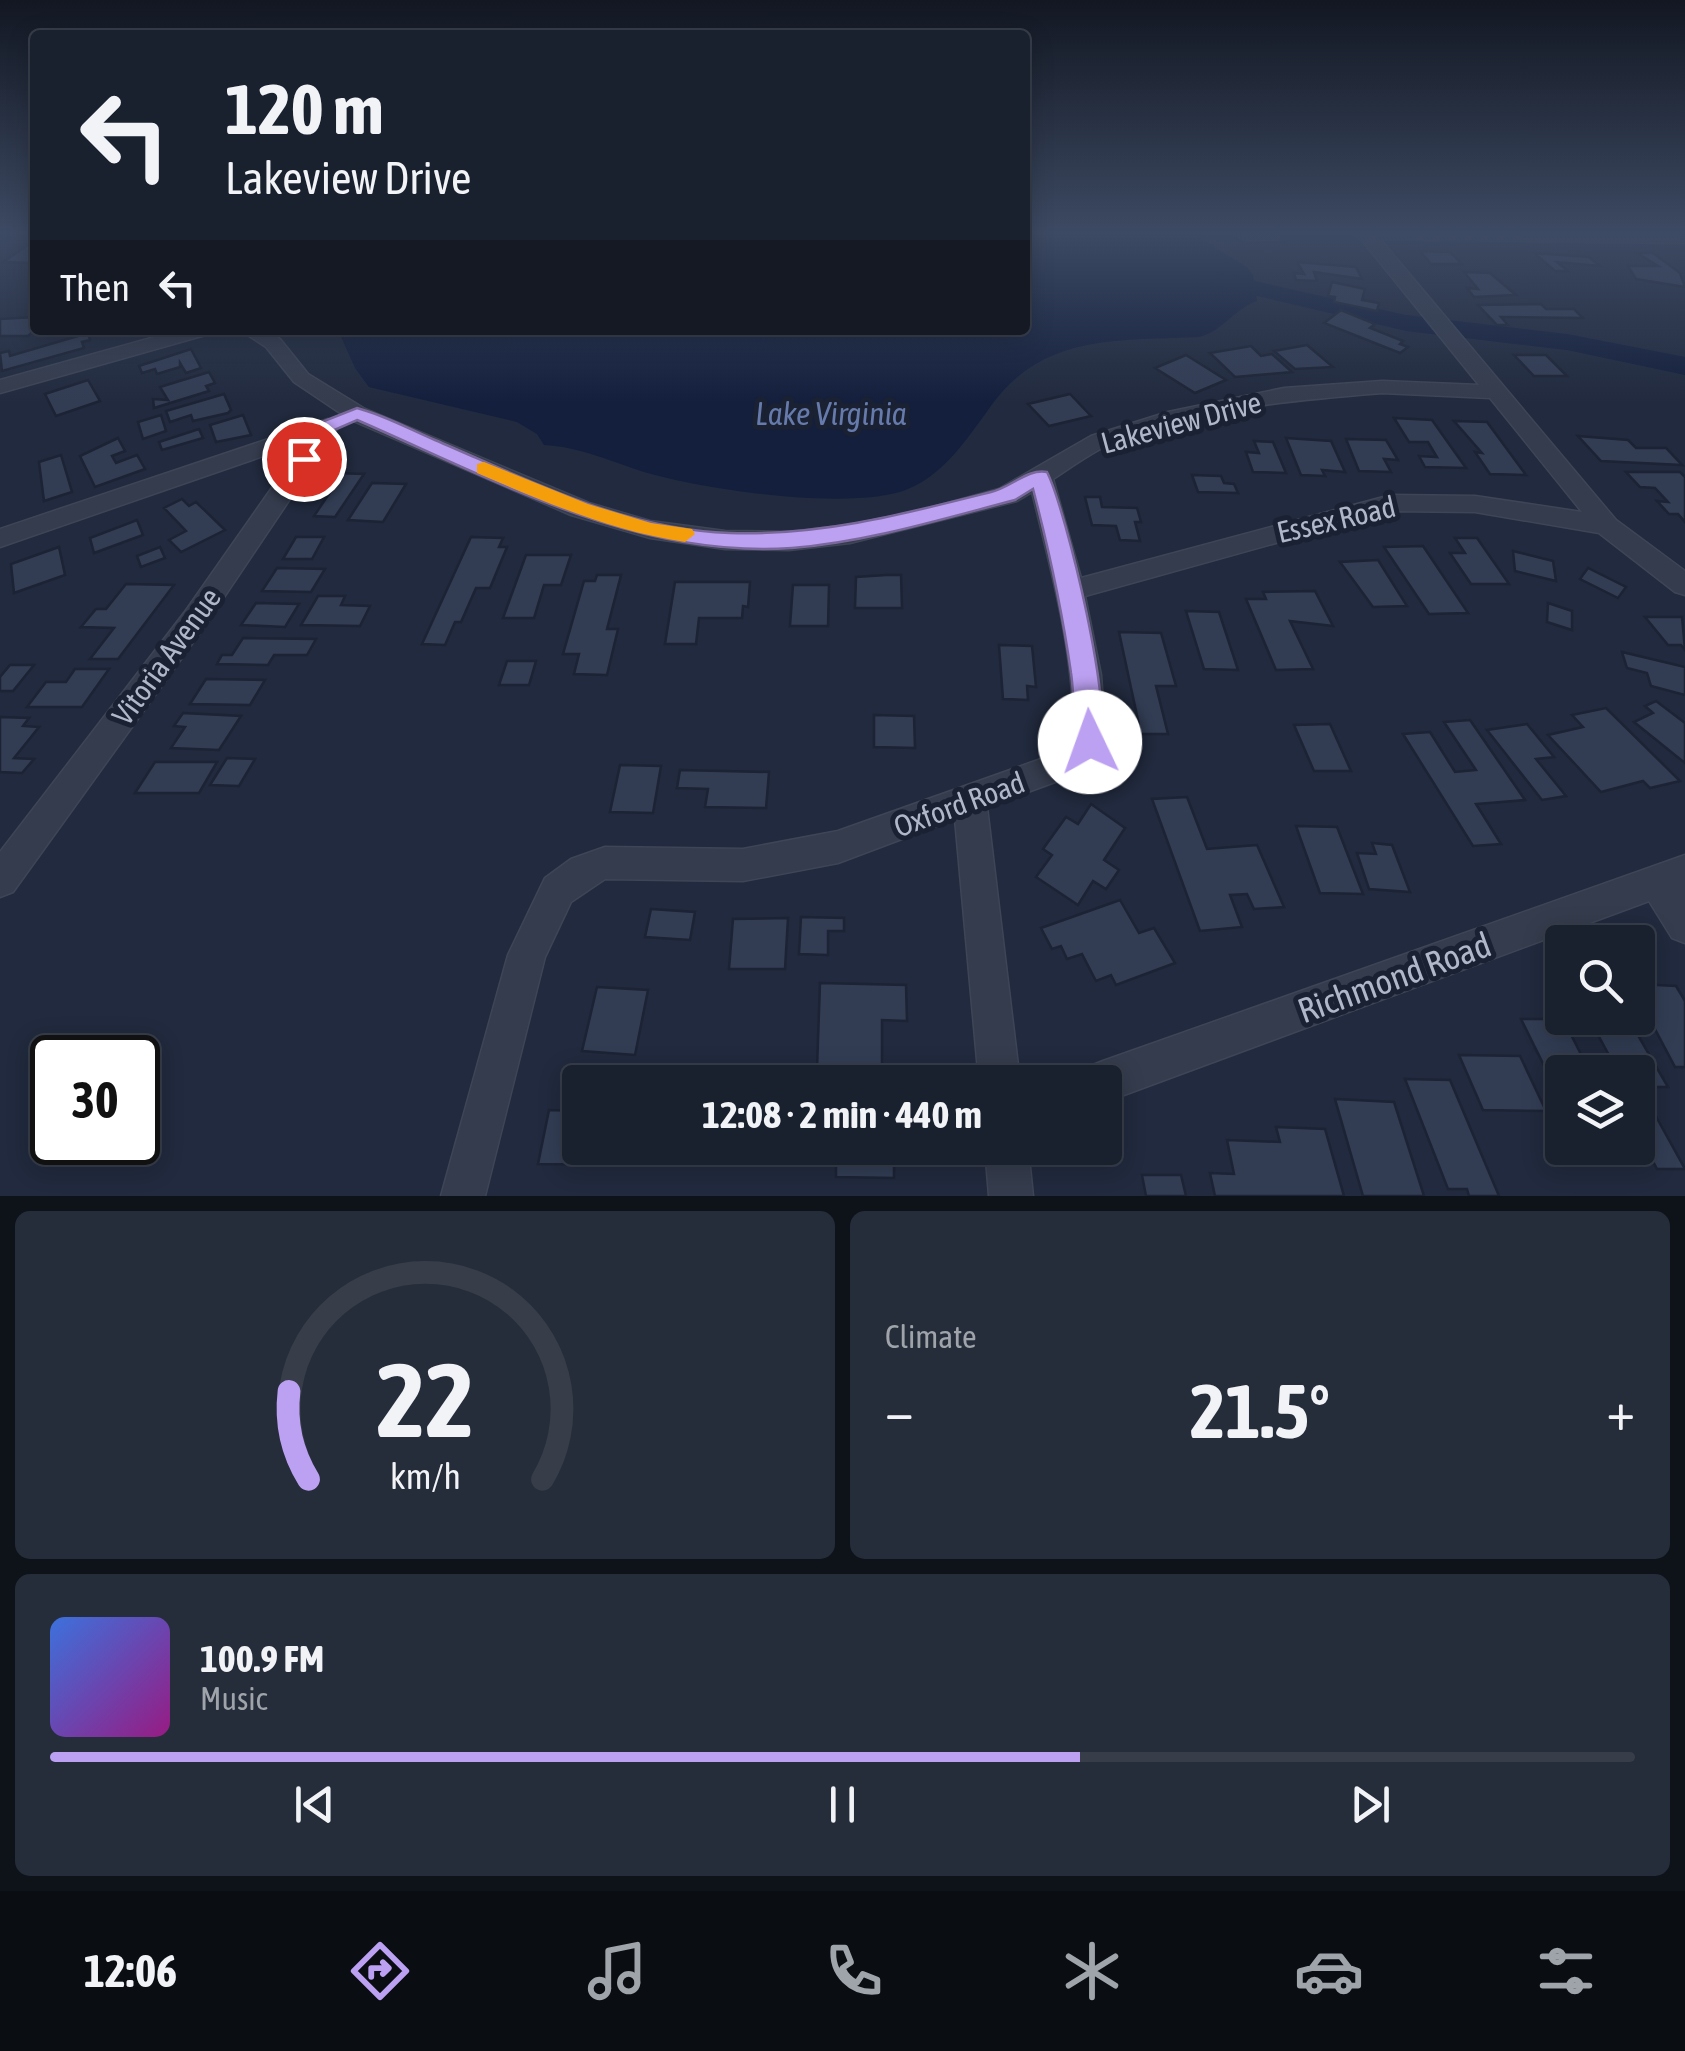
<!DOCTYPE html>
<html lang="en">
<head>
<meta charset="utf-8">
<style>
	:root { --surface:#19202e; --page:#262d3a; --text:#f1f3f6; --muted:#9fa3aa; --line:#373e4a; --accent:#bca0f2 }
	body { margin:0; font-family:"Asap Condensed",sans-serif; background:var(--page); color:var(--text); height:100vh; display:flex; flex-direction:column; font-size:38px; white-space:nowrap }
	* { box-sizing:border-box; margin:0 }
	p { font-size:32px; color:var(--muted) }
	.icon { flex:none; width:55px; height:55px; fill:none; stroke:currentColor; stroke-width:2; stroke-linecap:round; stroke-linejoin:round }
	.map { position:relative; height:1196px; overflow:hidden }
	.drawer { display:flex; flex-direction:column; gap:15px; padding:15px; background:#0e1219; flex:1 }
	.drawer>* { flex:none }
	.hud { position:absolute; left:30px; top:30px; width:1000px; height:305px; border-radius:10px; box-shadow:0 5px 25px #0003,0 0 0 2px var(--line); background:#19202e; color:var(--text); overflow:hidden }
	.controls { position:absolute; left:1545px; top:925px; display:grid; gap:20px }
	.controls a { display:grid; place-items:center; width:110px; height:110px; border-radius:10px; background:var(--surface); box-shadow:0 5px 25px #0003,0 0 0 2px var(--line); font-size:50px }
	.speed { position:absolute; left:30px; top:1035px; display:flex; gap:20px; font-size:50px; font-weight:700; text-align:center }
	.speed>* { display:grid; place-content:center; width:130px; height:130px; border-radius:50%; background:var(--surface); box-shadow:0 5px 25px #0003,0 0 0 2px var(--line); line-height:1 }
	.speed .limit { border:5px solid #111; border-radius:15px; background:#fff; color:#111 }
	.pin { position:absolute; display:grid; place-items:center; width:85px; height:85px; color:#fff; margin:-42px; border:5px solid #fff; border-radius:50%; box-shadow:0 2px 10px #0007 }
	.me { position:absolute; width:110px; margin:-55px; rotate:357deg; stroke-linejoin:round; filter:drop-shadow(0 0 8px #0008) }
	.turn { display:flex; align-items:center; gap:35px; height:210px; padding:0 30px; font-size:45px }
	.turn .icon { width:130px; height:130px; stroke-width:2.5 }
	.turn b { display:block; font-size:70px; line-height:85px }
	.then { display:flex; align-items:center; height:95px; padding:0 30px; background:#0003; gap:20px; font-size:38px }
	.big { font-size:75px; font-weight:700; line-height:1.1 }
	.drawer .card { flex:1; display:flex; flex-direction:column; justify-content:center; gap:15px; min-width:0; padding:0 35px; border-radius:15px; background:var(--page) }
	.drawer .dial { align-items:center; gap:0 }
	.dial svg { height:260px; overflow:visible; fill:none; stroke:var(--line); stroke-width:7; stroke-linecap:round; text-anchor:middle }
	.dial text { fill:var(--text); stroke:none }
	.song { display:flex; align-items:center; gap:30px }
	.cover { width:120px; height:120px; border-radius:15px; background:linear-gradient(135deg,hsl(220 70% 55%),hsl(310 70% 35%)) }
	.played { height:10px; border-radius:5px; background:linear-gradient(90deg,var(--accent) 65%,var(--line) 65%) }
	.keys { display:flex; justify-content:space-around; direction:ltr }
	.heat { display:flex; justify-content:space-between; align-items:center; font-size:55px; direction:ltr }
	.drawer .tiles { flex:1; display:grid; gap:15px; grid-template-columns:1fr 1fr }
	.card:last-child { grid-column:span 2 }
	.trip { position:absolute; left:562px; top:1065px; width:560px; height:100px; border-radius:10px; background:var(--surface); box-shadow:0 5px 25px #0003,0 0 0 2px var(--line); font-weight:700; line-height:100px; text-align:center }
	.menu { display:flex; height:160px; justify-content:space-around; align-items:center; background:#0a0d12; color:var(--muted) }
	.menu .icon { width:70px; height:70px }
	.menu .active { color:var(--accent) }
	.menu b { font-size:45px; color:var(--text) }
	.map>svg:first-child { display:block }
</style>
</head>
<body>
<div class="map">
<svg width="1685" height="1196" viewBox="0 0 1685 1196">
	<rect width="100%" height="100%" fill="#212a3e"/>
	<path fill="#131f3c" d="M1025,234H1193L1247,267L1253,275L1257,301C1234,309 1223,331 1199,337C1115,341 1041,333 988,410C967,439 943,475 908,489C852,512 696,489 638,470C605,459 579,447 544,445L537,434L517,422L369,387L355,368L338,330H1025Z"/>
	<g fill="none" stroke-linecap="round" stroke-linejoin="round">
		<polygon fill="#131f3c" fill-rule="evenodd" points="1206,270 1406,315 1567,334 1685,357 1685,375 1567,350 1406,331 1197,282 1194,277 1197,272"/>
	</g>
	<g fill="#323d54" stroke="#1c2334" stroke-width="2.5">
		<polygon points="1230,234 1271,234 1283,242 1243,243"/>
		<polygon points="28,245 35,245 35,259 30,263 3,262"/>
		<polygon points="1420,251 1450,252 1462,264 1431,264"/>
		<polygon points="1534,253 1589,257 1600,266 1557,262 1568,271 1555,271"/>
		<polygon points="1637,253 1653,253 1680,273 1685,287 1636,279 1628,266 1658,266"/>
		<polygon points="1297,262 1356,267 1362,279 1314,272 1317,281 1296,280 1294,273 1304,274"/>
		<polygon points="1464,272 1490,273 1516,295 1474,297 1467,288 1478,289"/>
		<polygon points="1332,282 1365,289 1362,300 1379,303 1377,311 1334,302 1335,297 1328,296"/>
		<polygon points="1541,304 1546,309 1574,309 1583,318 1501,317 1508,325 1497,325 1478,305"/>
		<polygon points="1341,310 1375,324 1370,328 1403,341 1400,344 1408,347 1400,353 1324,323"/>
		<polygon points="35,317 35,330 28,336 0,336 0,319"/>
		<polygon points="88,333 90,340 82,342 84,348 2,371 0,353 9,351 10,356"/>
		<polygon points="1307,345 1333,367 1295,369 1274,351"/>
		<polygon points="1251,346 1261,356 1272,354 1292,372 1235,377 1210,353"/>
		<polygon points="191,349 201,368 186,373 180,363 180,367 157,374 155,369 142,373 139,366"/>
		<polygon points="1186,355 1226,380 1195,393 1155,368"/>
		<polygon points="1514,355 1546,355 1567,376 1534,376"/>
		<polygon points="209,372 215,383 206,386 209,391 154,408 153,399 168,400 160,387"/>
		<polygon points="88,380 100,401 56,416 45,394"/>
		<polygon points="224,394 231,410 228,413 193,421 191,415 170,422 166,411"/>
		<polygon points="1070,394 1091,416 1049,426 1028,404"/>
		<polygon points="161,415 166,431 143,439 138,422"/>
		<polygon points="243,415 251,435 216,442 210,425"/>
		<polygon points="1394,418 1432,420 1466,468 1425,467 1419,456 1437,457 1428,442 1409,442"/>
		<polygon points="1454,421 1487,422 1526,475 1490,474 1475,452 1482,453"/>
		<polygon points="199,429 203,438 162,450 159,442"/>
		<polygon points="1578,436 1628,440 1636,448 1666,448 1682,465 1601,461"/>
		<polygon points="118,438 125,451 112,456 116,463 137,455 145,469 95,487 80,456"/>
		<polygon points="1286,438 1331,441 1345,472 1322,470 1325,476 1301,475"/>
		<polygon points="1346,439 1386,440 1398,460 1384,459 1391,472 1359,471"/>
		<polygon points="1254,441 1273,442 1286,473 1253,472 1246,452 1259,453"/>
		<polygon points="61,455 72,492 44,501 39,462"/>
		<polygon points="1626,472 1680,472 1685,477 1685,522 1678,514 1669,514 1657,501 1668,502 1655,488 1640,487"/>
		<polygon points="335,473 364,474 335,517 314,516 333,488 324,488"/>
		<polygon points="1192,475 1221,476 1224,483 1234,484 1238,493 1198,492"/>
		<polygon points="372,483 406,484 383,522 348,520"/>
		<polygon points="1085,497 1100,497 1102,507 1137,508 1141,522 1135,522 1140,541 1120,540 1116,526 1092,525"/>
		<polygon points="182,499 189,506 196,502 225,530 181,552 169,540 186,531 164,508"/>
		<polygon points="137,520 143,535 94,553 90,538"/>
		<polygon points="296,537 324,537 312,559 283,559"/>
		<polygon points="471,537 503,538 499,547 507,547 490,588 476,588 461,622 455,622 445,645 422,644"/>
		<polygon points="1455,538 1477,538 1509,584 1471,584 1450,553 1465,553"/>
		<polygon points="1423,546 1468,613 1429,614 1384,547"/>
		<polygon points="59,547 65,575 14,593 11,564"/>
		<polygon points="160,547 165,558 141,567 137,556"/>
		<polygon points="1513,551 1553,561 1556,581 1515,571"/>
		<polygon points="526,555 571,555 561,585 544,585 534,618 503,618"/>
		<polygon points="1378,560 1407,606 1373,607 1340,562"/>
		<polygon points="277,568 325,569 311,592 262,591"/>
		<polygon points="1588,568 1626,587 1618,598 1580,579"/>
		<polygon points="597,575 621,575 607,629 618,629 607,675 574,674 579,654 563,654 584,581 595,581"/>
		<polygon points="886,575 901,575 902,608 855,608 856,577"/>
		<polygon points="675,582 750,582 748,607 743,606 742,618 699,618 696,644 665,644"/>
		<polygon points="126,584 174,585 118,659 90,659 114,628 81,627 96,609 106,609"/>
		<polygon points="793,585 829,585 828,626 790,626"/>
		<polygon points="1315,591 1333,626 1290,621 1313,669 1276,670 1246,599 1266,599 1263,592"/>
		<polygon points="318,596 345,596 341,605 370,606 360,626 301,625"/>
		<polygon points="256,603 299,604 285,627 241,625"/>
		<polygon points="1548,603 1572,611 1572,630 1547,622"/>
		<polygon points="1186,611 1219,612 1238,670 1204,669"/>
		<polygon points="1645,617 1682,617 1685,650 1681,645 1668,645"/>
		<polygon points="1119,632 1161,633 1176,686 1156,686 1168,734 1141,734"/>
		<polygon points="243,638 316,639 307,655 274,655 268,665 217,664 222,655 232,655"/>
		<polygon points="999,645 1032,646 1036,687 1027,686 1028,700 1003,699"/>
		<polygon points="1622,652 1685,667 1685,695 1651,686 1647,673 1627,668"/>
		<polygon points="507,661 536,661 529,685 499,685"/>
		<polygon points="10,665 34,665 13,691 0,691 0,677"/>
		<polygon points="75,669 109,669 82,707 27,707 46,682 66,682"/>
		<polygon points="206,679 265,680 250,705 190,704"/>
		<polygon points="1656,701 1685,723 1685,763 1634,722 1653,713 1645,706"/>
		<polygon points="1606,708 1680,781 1650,788 1643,781 1601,792 1548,735 1583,727 1572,715"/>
		<polygon points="183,713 241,716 219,750 171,748 185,727 174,726"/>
		<polygon points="874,715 914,716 915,748 874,747"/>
		<polygon points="0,717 29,718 23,726 39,727 14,758 34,759 22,773 0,772"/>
		<polygon points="1470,720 1525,800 1476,804 1501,844 1473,846 1403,734 1430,732 1455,772 1476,770 1444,722"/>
		<polygon points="1330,724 1351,771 1314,771 1294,725"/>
		<polygon points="1527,724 1554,757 1536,759 1566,796 1542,800 1487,730"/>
		<polygon points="227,758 255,759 239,786 210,785"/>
		<polygon points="155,762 217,762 199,793 135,793"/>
		<polygon points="620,765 661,766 653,813 610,812"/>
		<polygon points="680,770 769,772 766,808 705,807 708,789 677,788"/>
		<polygon points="1187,797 1207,849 1257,845 1284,907 1254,909 1247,894 1230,895 1242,927 1200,931 1152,799"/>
		<polygon points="1091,804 1125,828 1104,860 1119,870 1106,889 1093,881 1078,905 1036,877 1052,855 1043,849 1066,817 1078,824"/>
		<polygon points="1296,826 1337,827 1363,894 1320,893"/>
		<polygon points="1372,843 1392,845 1410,892 1369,889 1357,853 1376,854"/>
		<polygon points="1120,900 1139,933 1154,928 1175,963 1116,985 1111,975 1096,981 1082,954 1067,959 1061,946 1052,949 1041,928"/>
		<polygon points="651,909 695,912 690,940 645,937"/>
		<polygon points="801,917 844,918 844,931 828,931 828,955 799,954"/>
		<polygon points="788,918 785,969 729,969 733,919"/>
		<polygon points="820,983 906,985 907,1021 882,1020 882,1070 817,1069"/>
		<polygon points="1638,984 1676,986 1685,1001 1685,1067 1675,1067 1638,997"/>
		<polygon points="597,987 648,990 635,1055 582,1051"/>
		<polygon points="1589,1018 1628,1018 1668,1087 1638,1087 1638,1072 1618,1072"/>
		<polygon points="1521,1019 1563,1019 1590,1072 1562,1072 1562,1097 1559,1096"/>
		<polygon points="1459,1055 1520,1056 1546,1111 1483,1110"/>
		<polygon points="1405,1079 1450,1080 1499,1196 1469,1196 1467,1189 1448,1189"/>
		<polygon points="1638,1093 1643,1093 1685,1169 1657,1169 1638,1133"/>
		<polygon points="1335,1099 1394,1102 1424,1196 1363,1196"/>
		<polygon points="549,1110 580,1111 580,1148 640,1148 638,1165 538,1164"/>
		<polygon points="1276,1127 1325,1129 1344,1196 1215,1196 1210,1173 1234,1174 1227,1140 1280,1142"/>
		<polygon points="819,1148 894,1148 894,1178 836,1177 836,1151"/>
		<polygon points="1142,1175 1181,1175 1186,1196 1146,1196"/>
	</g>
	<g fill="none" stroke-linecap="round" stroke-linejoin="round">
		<defs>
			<g id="minor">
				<path d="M1353,234H1685V243L1380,239L1616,520L1685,571V595L1675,592L1599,533L1475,512L1391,511L1085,596L1101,675L1106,742L1077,774L987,807L1020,1082H979L955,819L838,863L743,881L605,879L571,902L545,957L485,1196H441L508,955L545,878L571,859L605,847L743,849L838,831L1055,754L1074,737C1074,652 1052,573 1032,492L1017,501L850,543L789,550L725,549L650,538L571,515L349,419L294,382L266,347L240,330H265L280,339L308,374L365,409L589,503L650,521L725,531L789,532L850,525L919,511L999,489L1091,436L1168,412L1284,388L1382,381L1479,385L1361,239ZM1382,393L1490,398L1582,512L1475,496L1391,495L1081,578L1053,479C1070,468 1088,455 1106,446C1184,409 1297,400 1382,393Z"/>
				<polygon points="180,330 212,330 209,334 0,393 0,380"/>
				<polygon points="328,419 339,426 204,627 13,892 0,897 0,852 184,613 304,442 0,547 0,529"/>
				<polygon points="1685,855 1685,943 1672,938 1649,901 1105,1102 1105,1082 1082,1082 1088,1067 1103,1061"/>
				<polygon points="985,1148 1028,1148 1033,1196 989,1196"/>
			</g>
		</defs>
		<use href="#minor" stroke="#3e4556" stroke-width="3"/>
		<use href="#minor" fill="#353c4d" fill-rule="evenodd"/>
	</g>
	<linearGradient id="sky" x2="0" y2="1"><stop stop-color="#121722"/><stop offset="0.58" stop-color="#3d4a63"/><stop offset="1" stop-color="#3d4a63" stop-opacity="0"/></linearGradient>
	<rect width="1685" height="402" fill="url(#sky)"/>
	<path fill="#bca0f2" stroke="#7a689d" stroke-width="2.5" d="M357,408C384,415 409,429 435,440C529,480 625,530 730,533C821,536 904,514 991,492C1010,488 1028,468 1047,472C1066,509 1116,717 1099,750L1090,753L1080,750C1074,738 1074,691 1071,673C1062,610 1049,550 1033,489L1015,500C942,519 867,542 792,548C636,559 495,480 357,420L332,431L311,463H297L294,459L319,423Z"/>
	<path fill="#f59e0b" d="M484,462L588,504L651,523L692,529L695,534L685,542C611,531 545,502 477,473V464Z"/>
	<g text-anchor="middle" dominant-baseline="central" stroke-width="10" stroke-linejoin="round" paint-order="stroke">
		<g font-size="30" fill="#b0b7c9" stroke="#1a2132">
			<text transform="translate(1181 422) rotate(-15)">Lakeview Drive</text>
			<text transform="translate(1336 519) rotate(-13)">Essex Road</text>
			<text transform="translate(166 656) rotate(-54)">Vitoria Avenue</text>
			<text transform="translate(959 804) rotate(-20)">Oxford Road</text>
		</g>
		<g font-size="32" font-style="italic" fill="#667bab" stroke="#1a2132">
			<text x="831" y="413">Lake Virginia</text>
		</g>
		<g font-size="35" fill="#b0b7c9" stroke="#1a2132">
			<text transform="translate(1394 977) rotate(-20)">Richmond Road</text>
		</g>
	</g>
</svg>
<div class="controls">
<a><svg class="icon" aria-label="search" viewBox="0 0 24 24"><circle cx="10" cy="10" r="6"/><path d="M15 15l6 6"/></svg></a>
<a><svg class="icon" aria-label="layers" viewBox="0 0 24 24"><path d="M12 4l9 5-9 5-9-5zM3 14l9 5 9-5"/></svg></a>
</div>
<div class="speed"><div class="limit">30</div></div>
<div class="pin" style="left:304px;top:459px;background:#d93025"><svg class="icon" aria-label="arrive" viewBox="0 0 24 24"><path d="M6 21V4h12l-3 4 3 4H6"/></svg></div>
<svg class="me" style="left:1090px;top:742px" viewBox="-20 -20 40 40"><circle r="19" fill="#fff"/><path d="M0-13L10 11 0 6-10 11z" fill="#bca0f2"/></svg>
<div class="trip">12:08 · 2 min · 440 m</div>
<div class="hud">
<div class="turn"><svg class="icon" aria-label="left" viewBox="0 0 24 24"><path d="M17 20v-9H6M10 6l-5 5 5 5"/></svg><div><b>120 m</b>Lakeview Drive</div></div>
<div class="then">Then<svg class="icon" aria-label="left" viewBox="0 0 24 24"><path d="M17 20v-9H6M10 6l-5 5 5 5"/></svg></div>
</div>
</div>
<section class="drawer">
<div class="tiles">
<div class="card dial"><svg viewBox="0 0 100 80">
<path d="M14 69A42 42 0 1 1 86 69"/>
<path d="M14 69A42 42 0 0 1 8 42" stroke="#bca0f2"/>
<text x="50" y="56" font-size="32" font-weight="700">22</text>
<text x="50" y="72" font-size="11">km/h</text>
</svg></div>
<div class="card"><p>Climate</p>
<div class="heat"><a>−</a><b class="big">21.5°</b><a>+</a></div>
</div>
<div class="card">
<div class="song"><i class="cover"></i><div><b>100.9 FM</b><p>Music</p></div></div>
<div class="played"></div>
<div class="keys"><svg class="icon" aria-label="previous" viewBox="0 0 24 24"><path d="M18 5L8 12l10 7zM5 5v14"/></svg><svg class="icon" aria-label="pause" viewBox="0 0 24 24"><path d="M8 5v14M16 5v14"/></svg><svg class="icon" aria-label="next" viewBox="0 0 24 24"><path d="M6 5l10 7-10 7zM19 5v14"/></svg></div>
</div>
</div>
</section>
<nav class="menu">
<b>12:06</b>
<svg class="icon active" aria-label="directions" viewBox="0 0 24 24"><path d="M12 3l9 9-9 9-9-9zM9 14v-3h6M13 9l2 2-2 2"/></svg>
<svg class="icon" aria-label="music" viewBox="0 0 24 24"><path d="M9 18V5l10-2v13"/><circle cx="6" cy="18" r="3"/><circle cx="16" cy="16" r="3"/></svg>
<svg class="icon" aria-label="phone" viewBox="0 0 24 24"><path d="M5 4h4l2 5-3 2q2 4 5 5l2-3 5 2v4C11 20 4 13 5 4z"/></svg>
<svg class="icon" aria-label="climate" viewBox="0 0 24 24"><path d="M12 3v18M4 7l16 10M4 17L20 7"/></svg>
<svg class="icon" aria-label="car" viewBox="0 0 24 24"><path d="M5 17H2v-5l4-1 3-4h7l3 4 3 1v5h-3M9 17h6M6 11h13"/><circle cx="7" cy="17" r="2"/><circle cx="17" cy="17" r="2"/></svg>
<svg class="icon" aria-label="filters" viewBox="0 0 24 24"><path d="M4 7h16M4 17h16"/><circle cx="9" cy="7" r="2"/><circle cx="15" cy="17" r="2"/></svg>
</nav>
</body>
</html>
